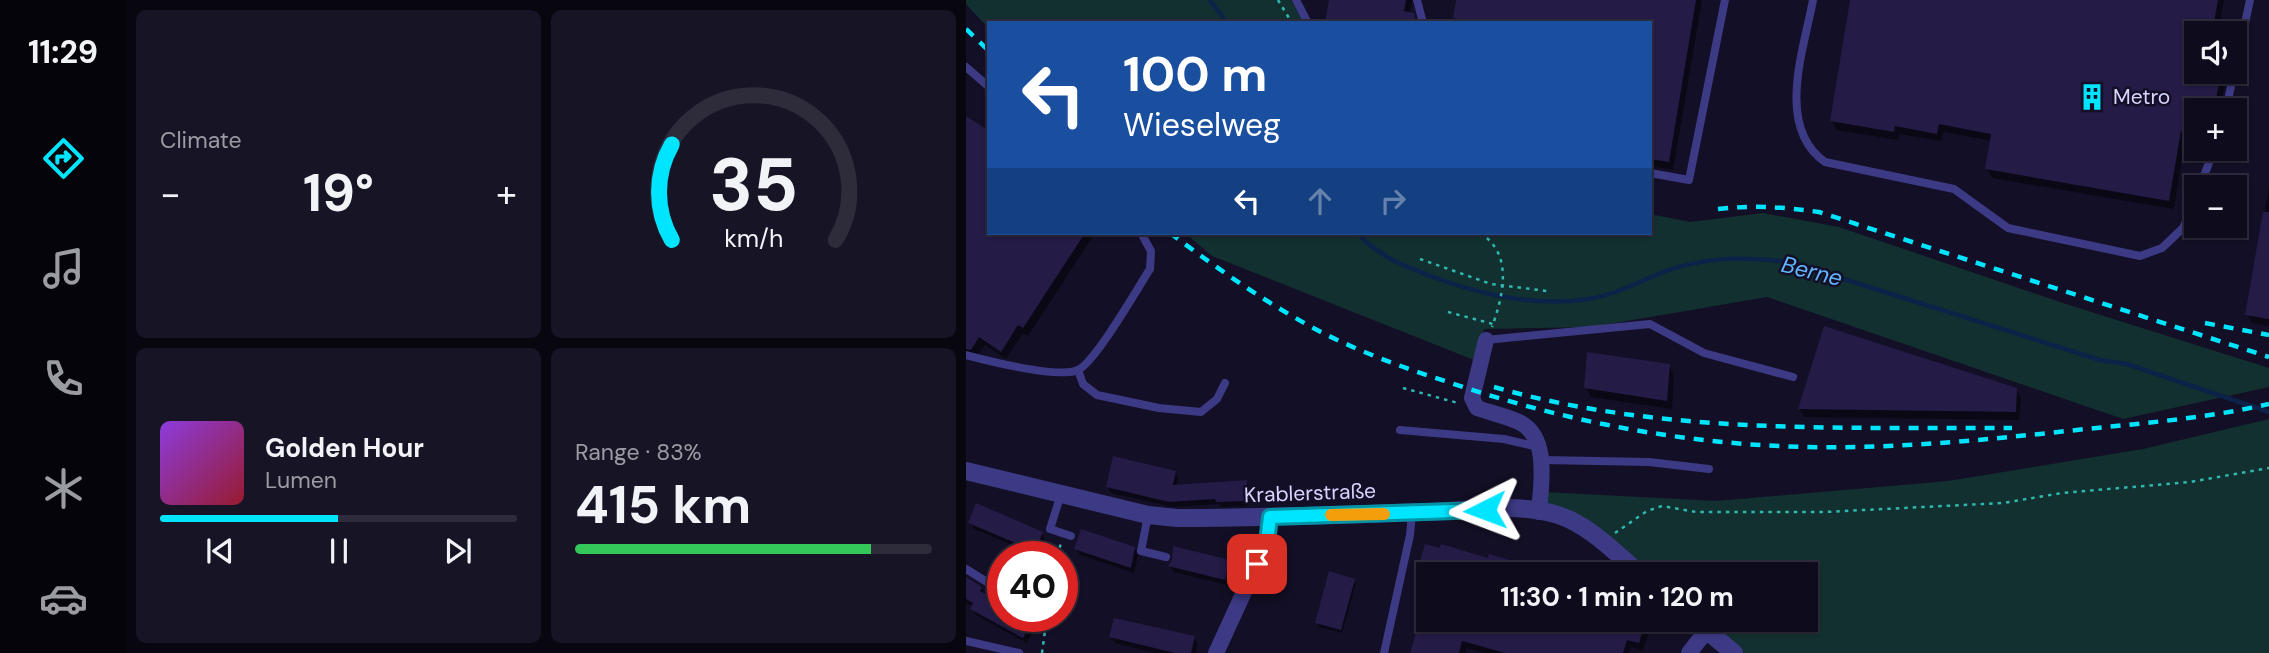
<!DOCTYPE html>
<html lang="en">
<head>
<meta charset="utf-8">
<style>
	:root { --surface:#0e0b1c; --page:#171425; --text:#f1f3f6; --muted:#9b9ba3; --line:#2e2b3b; --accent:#00e5ff }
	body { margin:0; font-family:"DM Sans",sans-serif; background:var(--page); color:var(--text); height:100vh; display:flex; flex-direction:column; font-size:26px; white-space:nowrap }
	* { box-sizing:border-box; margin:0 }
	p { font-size:23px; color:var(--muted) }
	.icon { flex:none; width:38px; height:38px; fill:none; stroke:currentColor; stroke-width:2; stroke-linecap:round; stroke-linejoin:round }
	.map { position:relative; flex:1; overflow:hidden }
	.details { display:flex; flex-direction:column; gap:10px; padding:10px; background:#08060f; width:840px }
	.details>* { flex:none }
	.guide { position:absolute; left:21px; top:21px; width:665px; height:214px; border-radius:0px; box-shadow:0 2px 5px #0004,0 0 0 2px var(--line); background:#1a4fa0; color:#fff; overflow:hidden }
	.fabs { position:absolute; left:1218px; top:21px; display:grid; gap:14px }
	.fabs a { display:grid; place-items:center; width:63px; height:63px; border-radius:0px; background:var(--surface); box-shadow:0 2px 5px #0004,0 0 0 2px var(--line); font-size:35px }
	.speed { position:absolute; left:21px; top:541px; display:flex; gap:14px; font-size:35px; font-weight:700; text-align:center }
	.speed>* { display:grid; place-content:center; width:91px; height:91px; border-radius:50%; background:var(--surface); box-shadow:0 2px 5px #0004,0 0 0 2px var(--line); line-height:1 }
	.speed .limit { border:10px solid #d22; background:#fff; color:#111 }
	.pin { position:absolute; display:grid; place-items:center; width:60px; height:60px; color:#fff; margin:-30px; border-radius:14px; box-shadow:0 4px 10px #0006 }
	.me { position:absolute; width:77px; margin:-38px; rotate:267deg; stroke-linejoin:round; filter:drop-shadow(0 0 5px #0008) }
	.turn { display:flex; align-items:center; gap:24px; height:147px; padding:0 21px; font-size:32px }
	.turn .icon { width:91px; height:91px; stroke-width:2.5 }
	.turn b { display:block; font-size:49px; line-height:60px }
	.lanes { display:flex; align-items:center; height:66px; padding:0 21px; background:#0003; justify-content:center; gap:35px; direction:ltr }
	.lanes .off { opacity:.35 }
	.big { font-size:52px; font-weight:700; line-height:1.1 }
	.details .card { flex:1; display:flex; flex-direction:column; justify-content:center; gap:10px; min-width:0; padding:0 24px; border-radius:10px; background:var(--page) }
	.details .dial { align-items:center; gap:0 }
	.dial svg { height:182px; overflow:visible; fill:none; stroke:var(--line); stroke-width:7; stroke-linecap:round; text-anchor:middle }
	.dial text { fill:var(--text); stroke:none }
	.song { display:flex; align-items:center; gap:21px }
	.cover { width:84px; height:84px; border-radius:10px; background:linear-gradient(135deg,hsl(270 70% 55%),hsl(350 70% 35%)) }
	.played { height:7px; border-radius:4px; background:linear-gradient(90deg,var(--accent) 50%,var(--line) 50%) }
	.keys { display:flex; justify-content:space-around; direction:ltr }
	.heat { display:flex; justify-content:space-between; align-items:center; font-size:38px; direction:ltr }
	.charge { height:10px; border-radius:5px; background:linear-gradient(90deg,#34c759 83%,var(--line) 0) }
	.details .tiles { flex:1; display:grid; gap:10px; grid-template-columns:repeat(2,1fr) }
	.trip { position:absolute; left:450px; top:562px; width:402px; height:70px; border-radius:0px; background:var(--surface); box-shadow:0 2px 5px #0004,0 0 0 2px var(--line); font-weight:700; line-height:70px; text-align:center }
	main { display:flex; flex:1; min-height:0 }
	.dock { display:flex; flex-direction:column; width:126px; justify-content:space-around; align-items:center; background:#06040b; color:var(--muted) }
	.dock .icon { width:49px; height:49px }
	.dock .selected { color:var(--accent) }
	.dock b { font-size:32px; color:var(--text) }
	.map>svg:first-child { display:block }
</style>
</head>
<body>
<main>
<nav class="dock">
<b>11:29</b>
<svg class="icon selected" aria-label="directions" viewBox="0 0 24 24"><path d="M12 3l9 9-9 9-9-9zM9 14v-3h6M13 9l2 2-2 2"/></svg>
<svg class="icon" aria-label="music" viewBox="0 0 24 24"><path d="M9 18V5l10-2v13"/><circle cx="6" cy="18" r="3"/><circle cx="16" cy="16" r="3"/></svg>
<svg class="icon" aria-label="phone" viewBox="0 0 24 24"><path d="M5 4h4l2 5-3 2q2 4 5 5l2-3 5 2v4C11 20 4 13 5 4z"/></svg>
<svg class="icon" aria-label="climate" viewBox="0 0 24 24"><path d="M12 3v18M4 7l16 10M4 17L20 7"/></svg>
<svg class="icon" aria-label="car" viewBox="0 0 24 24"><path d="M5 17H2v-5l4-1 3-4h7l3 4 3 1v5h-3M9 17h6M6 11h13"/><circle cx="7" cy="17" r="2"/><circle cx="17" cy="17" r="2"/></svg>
</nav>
<section class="details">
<div class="tiles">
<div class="card"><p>Climate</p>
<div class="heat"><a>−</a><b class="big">19°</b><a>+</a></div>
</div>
<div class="card dial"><svg viewBox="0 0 100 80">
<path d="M14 69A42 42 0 1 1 86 69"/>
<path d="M14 69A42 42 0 0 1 14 27" stroke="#00e5ff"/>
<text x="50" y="56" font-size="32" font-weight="700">35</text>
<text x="50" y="72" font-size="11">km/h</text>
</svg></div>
<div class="card">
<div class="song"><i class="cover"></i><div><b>Golden Hour</b><p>Lumen</p></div></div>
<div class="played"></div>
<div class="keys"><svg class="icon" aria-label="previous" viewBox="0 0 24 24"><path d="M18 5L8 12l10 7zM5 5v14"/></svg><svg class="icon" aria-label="pause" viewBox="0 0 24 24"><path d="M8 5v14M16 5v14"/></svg><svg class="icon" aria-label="next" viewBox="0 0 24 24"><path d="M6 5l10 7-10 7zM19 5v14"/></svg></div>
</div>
<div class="card"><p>Range · 83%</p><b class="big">415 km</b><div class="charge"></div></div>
</div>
</section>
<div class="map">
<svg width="1303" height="653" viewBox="0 0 1303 653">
	<rect width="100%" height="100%" fill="#130f26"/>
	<g fill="#12302f">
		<polygon points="0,0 325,0 338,23 23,23 23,29 0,4"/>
		<polygon points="797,213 873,227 1100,304 1303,368 1303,387 1157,419 801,297 626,327 518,329 508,360 246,256 219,233 684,233 684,214 724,222"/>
		<polygon points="1303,419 1303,653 778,653 738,620 840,620 840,574 682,574 578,507 579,492 750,501 982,481 1177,449"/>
	</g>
	<g fill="#0007">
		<polygon points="364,0 446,0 444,14 447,15 451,23 361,23"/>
		<polygon points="492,0 736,0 707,170 684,166 684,23 492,23 489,18"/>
		<polygon points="887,0 1258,0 1252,33 1230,33 1230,72 1261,72 1254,110 1230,110 1230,141 1219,139 1208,209 1026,178 1021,169 1026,141 977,132 975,141 933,134 932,140 871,130 866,121"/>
		<polygon points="0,118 23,233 129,233 62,336 57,333 40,359 19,345 10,357 0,352"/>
		<polygon points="1303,188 1303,326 1286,323 1281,314"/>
		<polygon points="859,328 1050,390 1055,398 1053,420 838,417 834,409"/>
		<polygon points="703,366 708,375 706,409 625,397 620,388"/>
		<polygon points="209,472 212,478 210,487 280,481 283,487 283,506 255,507 253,504 207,507 145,493 142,487"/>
		<polygon points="4,523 75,534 79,540 72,556 8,529"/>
		<polygon points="461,546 523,560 524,556 583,574 462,574 462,592 455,590 450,581"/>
		<polygon points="110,548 168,548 172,555 168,573 114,555"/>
		<polygon points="262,561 266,568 262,585 208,572 204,566"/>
		<polygon points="0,579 15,588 37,616 57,616 66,621 69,627 61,643 10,615 6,609 7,606 0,603"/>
		<polygon points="388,580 390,584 376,633 353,627 351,623"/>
		<polygon points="462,600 462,620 677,620 684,628 677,651 665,647 663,653 518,653 501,648 499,653 446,653"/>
		<polygon points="145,637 228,638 232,644 230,653 189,653 149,643"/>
	</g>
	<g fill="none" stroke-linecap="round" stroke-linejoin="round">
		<g stroke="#0c2248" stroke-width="4.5">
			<polyline points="244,0 261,23"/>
			<path d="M392,233C412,257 441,267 470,278C519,296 570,307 622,299C651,295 675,280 703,270C743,256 782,257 824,262L1134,360L1161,364L1303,412"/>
		</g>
	</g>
	<g fill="#241b47">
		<polygon points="363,0 440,0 438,11 448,13 450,23 359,23"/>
		<polygon points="490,0 730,0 703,162 684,159 684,23 512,23 487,18"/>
		<polygon points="884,0 1252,0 1246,33 1230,33 1230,72 1255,72 1248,110 1230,110 1230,134 1215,131 1203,201 1019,169 1025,134 973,124 971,134 929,126 928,132 864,121"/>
		<polygon points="0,116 23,131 23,233 119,233 57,328 52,325 35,352 13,337 5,350 0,349"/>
		<polygon points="1297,212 1303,212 1303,319 1279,315"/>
		<polygon points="858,326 1051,388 1050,412 832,409"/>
		<polygon points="621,352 704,364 701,401 618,388"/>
		<polygon points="147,456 210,471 207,485 281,480 281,501 250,502 249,499 203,502 140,487"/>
		<polygon points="10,503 77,532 69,551 2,523"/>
		<polygon points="115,529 169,547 165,568 108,549"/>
		<polygon points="459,544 474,548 475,544 522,558 523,554 582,571 581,574 462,574 462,586 448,581"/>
		<polygon points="207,546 264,560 259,580 202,566 206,559"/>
		<polygon points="363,571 389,579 375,630 349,623"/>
		<polygon points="0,577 16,587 14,591 37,603 37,616 60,616 67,620 57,638 4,609 7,603 0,599"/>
		<polygon points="148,618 229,636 225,653 209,653 143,637"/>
		<polygon points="454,620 680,620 673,643 661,640 657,653 539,653 496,641 493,653 444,653"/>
	</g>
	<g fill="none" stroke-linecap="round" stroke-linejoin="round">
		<g stroke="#2fb8b0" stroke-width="2.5" stroke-dasharray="3.5 5" stroke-linecap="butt">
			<polyline points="312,0 326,23"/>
			<path d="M514,233C548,254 537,296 526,327"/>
			<polyline points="454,259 525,284 581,291"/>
			<polyline points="482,312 527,324"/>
			<polyline points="437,388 492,403"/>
			<polyline points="649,533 681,511 696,506 730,512 858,512 1037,503 1096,493 1224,482 1303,468"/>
			<polyline points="91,556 95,543"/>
			<polyline points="76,653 81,616"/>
		</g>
		<g stroke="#3d3a85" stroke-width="8">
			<polyline points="330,0 342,23"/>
			<polyline points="451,0 457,23"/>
			<path d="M847,0C838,49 809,127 859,162L988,189L1042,228L1174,256L1196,248L1217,228L1230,199"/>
			<polyline points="0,67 23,87"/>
			<polyline points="1269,70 1284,0"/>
			<polyline points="1260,110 1268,72"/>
			<polyline points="684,173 723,180 759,0"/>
			<polyline points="1234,187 1248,149"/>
			<polyline points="520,340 684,324 738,353 827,377"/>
			<path d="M0,355C23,361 92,379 112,370C130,361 171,289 184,269L185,251L175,233"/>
			<polyline points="112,370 117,384 131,395 193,408 235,412 251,399 259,383"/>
			<polyline points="434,430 538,439 572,447"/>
			<polyline points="576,460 683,462 743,469"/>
			<polyline points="95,494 84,529 105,536"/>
			<polyline points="182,515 175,551 200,557"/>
			<polyline points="0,569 37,592"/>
			<polyline points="0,641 53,653"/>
			<polyline points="418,653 444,535 446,513"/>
		</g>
		<g stroke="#3d3a85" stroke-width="16">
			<path d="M520,340L506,398L511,408C525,413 540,416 553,422C584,437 575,484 573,512"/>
			<polyline points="250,653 301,542 304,517"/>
			<polyline points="723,653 741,630"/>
		</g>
		<g stroke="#3d3a85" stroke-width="18">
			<path d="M0,471L182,515L211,518C293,518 376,515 458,512C501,511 550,502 592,515C623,525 650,553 674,574"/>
			<polyline points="728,620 768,653"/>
		</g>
		<g stroke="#00e5ff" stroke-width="4.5" stroke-dasharray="10 9" stroke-linecap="butt">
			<polyline points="0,29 23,51"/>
			<path d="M752,209C787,205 818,207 853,212L1303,357"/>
			<path d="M204,233C252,269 300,303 353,331C394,352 438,368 482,382C597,421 716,444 838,447C923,449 1007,441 1092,432C1163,424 1233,420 1303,404"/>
			<polyline points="1239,323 1303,335"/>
			<path d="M528,387C696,435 872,427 1046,428"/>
		</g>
	</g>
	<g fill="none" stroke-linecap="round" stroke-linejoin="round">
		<defs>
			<polyline id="route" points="291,564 301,542 304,517 519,510"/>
		</defs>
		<use href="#route" stroke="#0095a6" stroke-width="18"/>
		<use href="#route" stroke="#00e5ff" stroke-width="12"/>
		<polyline stroke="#f59e0b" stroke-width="12" points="365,515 418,514"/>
	</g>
	<defs>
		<symbol id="building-bare" viewBox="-9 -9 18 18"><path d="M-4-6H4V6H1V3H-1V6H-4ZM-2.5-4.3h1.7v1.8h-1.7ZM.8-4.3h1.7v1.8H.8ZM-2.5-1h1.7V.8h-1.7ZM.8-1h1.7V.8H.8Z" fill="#00e5ff" stroke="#130f26" stroke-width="2.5" paint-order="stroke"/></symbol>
	</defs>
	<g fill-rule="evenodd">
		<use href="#building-bare" x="1107" y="78" width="38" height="38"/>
	</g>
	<g text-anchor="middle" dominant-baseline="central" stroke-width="5" stroke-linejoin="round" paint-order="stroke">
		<g font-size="21" fill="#d9d4ff" stroke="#130f26" text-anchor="start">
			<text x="1147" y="97">Metro</text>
		</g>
		<g font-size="21" fill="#d9d4ff" stroke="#130f26">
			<text transform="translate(344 493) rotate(-2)">Krablerstraße</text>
		</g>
		<g font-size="23" font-style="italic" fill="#62b6ff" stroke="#130f26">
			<text transform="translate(846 271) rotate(14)">Berne</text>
		</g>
	</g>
</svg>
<div class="fabs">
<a><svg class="icon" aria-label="sound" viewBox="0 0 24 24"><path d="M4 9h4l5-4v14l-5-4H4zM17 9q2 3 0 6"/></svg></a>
<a>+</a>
<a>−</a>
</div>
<div class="speed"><div class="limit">40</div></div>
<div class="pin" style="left:291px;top:564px;background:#d93025"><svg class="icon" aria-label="arrive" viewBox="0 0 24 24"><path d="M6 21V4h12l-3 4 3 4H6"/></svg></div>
<svg class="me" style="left:519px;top:510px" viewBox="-20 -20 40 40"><path d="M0-17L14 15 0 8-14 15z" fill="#00e5ff" stroke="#fff" stroke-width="4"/></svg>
<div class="trip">11:30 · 1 min · 120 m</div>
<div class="guide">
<div class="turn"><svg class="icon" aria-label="left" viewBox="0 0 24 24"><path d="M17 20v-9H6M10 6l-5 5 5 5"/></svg><div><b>100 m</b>Wieselweg</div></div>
<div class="lanes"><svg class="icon" aria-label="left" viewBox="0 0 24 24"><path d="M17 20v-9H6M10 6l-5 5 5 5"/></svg><svg class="icon off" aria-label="ahead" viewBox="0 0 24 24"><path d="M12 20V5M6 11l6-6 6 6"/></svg><svg class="icon off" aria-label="right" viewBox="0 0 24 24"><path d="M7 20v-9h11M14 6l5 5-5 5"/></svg></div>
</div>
</div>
</main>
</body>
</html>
